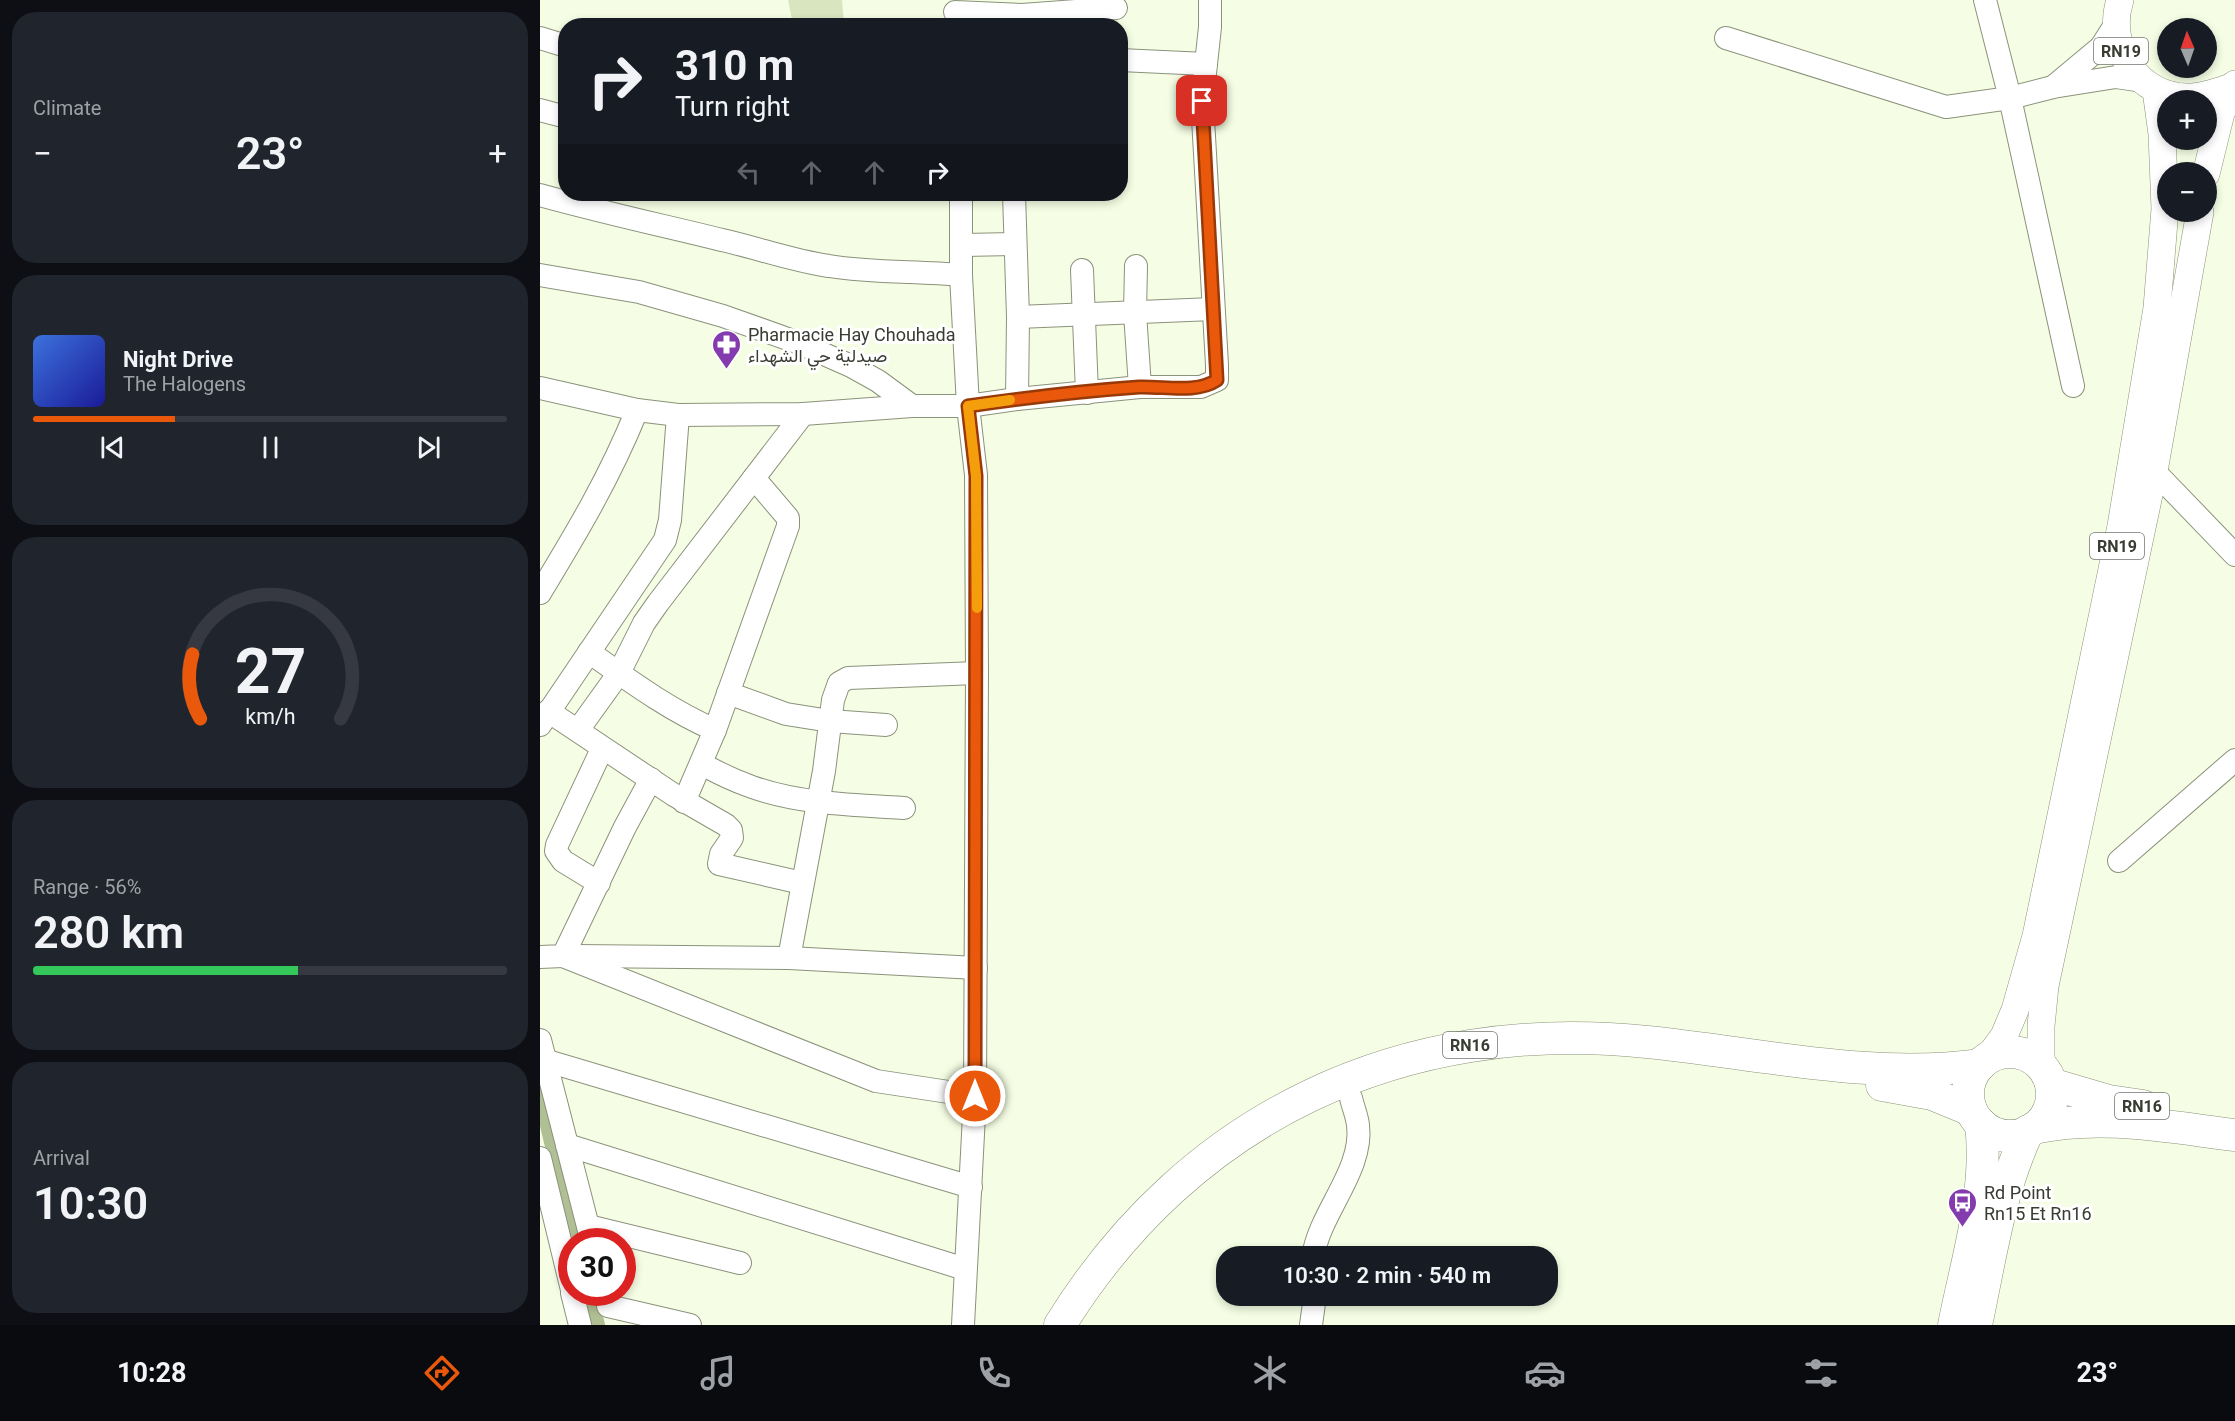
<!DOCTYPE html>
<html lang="en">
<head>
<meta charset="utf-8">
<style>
	:root { --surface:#171b24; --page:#20242c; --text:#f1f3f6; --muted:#9ea1a6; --line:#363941; --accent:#ea580c }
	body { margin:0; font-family:Roboto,Vazirmatn,sans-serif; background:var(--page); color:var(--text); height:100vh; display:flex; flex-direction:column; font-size:22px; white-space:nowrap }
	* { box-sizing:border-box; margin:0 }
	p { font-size:20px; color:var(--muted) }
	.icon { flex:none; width:33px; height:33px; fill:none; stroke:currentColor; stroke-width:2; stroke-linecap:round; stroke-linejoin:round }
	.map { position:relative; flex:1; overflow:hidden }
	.details { display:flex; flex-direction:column; gap:12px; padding:12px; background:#0d0f14; width:540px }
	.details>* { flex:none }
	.guide { position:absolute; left:18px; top:18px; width:570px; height:183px; border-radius:24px; box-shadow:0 3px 9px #0003; background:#171b24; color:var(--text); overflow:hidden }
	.needle { width:39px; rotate:358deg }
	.tools { position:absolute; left:1617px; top:18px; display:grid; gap:12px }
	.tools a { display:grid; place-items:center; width:60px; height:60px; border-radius:50%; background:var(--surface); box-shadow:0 3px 9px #0003; font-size:30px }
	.speed { position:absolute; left:18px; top:1228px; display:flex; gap:12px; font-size:30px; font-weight:700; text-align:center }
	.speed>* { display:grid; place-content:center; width:78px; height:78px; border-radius:50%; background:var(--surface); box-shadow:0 3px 9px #0003; line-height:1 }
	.speed .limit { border:9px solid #d22; background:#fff; color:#111 }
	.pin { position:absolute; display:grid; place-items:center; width:51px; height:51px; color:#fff; margin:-26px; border-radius:12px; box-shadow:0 3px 9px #0006 }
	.me { position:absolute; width:66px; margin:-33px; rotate:0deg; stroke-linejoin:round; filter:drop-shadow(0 0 4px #0008) }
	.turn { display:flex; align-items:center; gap:21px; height:126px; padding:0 18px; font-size:27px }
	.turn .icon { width:78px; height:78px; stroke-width:2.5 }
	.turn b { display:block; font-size:42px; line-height:51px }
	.lanes { display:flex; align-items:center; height:57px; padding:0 18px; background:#0003; justify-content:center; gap:30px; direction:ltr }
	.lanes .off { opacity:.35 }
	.big { font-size:45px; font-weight:600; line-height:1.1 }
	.details .widget { flex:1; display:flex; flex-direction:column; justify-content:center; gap:9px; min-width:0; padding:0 21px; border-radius:24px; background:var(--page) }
	.details .dial { align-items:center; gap:0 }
	.dial svg { height:156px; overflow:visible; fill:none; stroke:var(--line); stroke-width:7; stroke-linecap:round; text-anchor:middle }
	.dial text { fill:var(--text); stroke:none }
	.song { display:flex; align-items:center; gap:18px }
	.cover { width:72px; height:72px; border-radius:9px; background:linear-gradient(135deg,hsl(220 70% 55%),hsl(240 70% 35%)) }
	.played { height:6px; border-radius:3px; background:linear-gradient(90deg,var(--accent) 30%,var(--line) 30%) }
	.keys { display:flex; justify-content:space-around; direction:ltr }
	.heat { display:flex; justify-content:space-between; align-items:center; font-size:33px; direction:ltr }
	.charge { height:9px; border-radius:4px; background:linear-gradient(90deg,#34c759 56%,var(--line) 0) }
	.trip { position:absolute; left:676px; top:1246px; width:342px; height:60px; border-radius:24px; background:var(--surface); box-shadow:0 3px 9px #0003; font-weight:600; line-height:60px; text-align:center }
	.tabs { display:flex; height:96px; justify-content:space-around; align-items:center; background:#090b0e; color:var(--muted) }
	.tabs .icon { width:42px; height:42px }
	.tabs .current { color:var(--accent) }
	.tabs b { font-size:27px; color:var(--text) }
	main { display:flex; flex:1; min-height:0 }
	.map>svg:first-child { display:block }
</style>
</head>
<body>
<main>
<section class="details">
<div class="widget"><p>Climate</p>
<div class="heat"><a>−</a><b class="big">23°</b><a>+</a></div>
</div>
<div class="widget">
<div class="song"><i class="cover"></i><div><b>Night Drive</b><p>The Halogens</p></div></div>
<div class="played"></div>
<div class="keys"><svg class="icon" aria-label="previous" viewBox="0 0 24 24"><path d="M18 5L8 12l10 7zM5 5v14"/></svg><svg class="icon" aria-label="pause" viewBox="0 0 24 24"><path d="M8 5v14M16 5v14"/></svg><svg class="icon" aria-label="next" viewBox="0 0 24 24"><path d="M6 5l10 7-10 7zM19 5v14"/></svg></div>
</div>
<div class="widget dial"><svg viewBox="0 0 100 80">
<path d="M14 69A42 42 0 1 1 86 69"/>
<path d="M14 69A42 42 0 0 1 10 36" stroke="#ea580c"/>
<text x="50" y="56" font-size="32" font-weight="700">27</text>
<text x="50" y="72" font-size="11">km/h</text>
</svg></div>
<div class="widget"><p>Range · 56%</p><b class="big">280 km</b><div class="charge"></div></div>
<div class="widget"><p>Arrival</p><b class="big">10:30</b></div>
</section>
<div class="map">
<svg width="1695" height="1325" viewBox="0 0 1695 1325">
	<rect width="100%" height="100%" fill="#f5fee4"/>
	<polygon fill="#d8e5bf" points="248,0 302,0 304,25 253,25"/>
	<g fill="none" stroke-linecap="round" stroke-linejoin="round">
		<g stroke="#b1bf94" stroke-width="16">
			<polyline points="0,1092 36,1242"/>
			<polyline points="49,1293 57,1325"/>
		</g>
		<defs>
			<g id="minor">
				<polyline points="1445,0 1470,98 1533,386"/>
				<polyline points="415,12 482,15 576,8"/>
				<polyline points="0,38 26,46"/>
				<polyline points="1186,38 1406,107 1470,98 1513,87 1576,77 1603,81"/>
				<polyline points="580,60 666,64"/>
				<polyline points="1513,87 1561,47 1575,25"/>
				<polyline points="0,110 26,117"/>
				<polyline points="421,194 421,275 428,406 436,475 437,673 435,1096 423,1325"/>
				<polyline points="474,194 478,317 477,399"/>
				<path d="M0,195C61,212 121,225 182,240C218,248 253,261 289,266C332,273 377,271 421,275"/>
				<polyline points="423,245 474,244"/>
				<polyline points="596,266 595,313 600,387"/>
				<polyline points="542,270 547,393"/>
				<polyline points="0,275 99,292 183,316 259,343 311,366 338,381 372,406"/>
				<polyline points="478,317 673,309"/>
				<polyline points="0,388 97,410 138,415 263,414 372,406 428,406 477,399 600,387 661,387 677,380 677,365 662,101 670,27 670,0"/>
				<polyline points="1614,471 1695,555"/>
				<path d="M0,593C37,532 70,477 97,410"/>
				<path d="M49,652C90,681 129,710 175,730"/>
				<polyline points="188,693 246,714 290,721 346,725"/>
				<polyline points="8,711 134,795 186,825 191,830 192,838 181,854 179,864 262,883"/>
				<polyline points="0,725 125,540 130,520 138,415"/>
				<polyline points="38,730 79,673 104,623 118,603 263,414"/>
				<path d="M162,764C178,773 195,781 212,787C260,804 314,805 364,808"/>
				<polyline points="144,802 175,730 248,526 248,518 214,478"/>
				<polyline points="1579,861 1695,760"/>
				<polyline points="59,883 23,861 16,851 17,845 62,749"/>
				<polyline points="23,956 336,1081 435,1096"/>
				<polyline points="35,956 249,958 436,968"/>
				<polyline points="0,957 23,956 85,827 111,779"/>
				<polyline points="249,958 284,771 293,700 299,683 308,678 437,673"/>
				<polyline points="0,1040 52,1242"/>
				<polyline points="4,1060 431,1187"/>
				<polyline points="27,1145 425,1269"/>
				<polyline points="0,1158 32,1290"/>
				<polyline points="48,1226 200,1263"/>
				<path d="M773,1257C779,1213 824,1170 818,1125C817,1116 813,1107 811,1098"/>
				<polyline points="32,1293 40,1325"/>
				<polyline points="68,1306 150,1325"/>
				<polyline points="771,1325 775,1296"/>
			</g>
			<g id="major">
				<path d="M1580,0C1565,46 1598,98 1649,97C1664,97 1679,91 1694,86"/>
				<polyline points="1666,174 1681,113 1695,84"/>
				<polyline points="1447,1059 1464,1036 1475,1010 1496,936 1581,526 1617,308 1625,209 1622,134 1616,90"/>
				<polyline points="1501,1066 1501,1026 1505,986 1614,471 1660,212"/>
			</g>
			<g id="highway">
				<circle cx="1470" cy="1094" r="42"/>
				<polyline points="1511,1084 1569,1101 1603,1106"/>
				<polyline points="1342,1085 1392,1094 1431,1110"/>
				<path d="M1494,1128C1561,1113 1628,1127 1695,1135"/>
				<path d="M520,1325C649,1116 864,1016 1107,1042C1217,1053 1329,1080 1440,1065"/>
				<path d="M1414,1325C1427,1259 1449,1192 1441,1124"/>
				<path d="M1436,1325C1450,1260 1459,1192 1488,1131"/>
			</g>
		</defs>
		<use href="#minor" stroke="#8b927b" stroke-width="24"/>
		<use href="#major" stroke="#8b927b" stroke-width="28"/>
		<use href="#highway" stroke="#8b927b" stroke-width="33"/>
		<use href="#minor" stroke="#fff" stroke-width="22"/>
		<use href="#major" stroke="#fff" stroke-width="27"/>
		<use href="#highway" stroke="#fff" stroke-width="32"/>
	</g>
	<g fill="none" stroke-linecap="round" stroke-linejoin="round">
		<defs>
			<path id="route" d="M435,1096L436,476L428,406C484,398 542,391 599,387C624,386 656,394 677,380L662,101"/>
		</defs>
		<use href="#route" stroke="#983908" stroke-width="15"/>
		<use href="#route" stroke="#ea580c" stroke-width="10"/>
		<polyline stroke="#f59e0b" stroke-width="10" points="437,608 436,476 428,406 470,400"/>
	</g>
	<defs>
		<symbol id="pharmacy-pin" viewBox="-11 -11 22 30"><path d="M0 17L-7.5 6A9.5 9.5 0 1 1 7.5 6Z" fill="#833bae" stroke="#fff"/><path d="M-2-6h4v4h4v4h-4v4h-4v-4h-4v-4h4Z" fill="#fff"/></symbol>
		<symbol id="bus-pin" viewBox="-11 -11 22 30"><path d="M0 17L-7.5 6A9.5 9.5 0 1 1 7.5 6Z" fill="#833bae" stroke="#fff"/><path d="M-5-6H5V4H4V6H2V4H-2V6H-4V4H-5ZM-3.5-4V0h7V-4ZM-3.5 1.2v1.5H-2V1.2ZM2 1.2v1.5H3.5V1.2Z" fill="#fff"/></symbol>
	</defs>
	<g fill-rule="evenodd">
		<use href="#pharmacy-pin" x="170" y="328" width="33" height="45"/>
		<use href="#bus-pin" x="1406" y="1186" width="33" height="45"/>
	</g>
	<g text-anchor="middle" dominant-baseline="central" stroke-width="6" stroke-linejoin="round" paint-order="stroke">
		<g fill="#fff" stroke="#747670" stroke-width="1.5">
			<rect x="1554" y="38" width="54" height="26" rx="4.5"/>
			<rect x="1550" y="533" width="54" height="26" rx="4.5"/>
			<rect x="903" y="1032" width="54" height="26" rx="4.5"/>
			<rect x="1575" y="1093" width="54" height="26" rx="4.5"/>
		</g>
		<g font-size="16" font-weight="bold" fill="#383c32">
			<text x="1581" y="51">RN19</text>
			<text x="1577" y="546">RN19</text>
			<text x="930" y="1045">RN16</text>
			<text x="1602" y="1106">RN16</text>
		</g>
		<g font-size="18" fill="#383c32" stroke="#fff" text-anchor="start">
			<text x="208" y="334">Pharmacie Hay Chouhada<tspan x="208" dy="21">صيدلية حي الشهداء</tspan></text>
			<text x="1444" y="1192">Rd Point<tspan x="1444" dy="21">Rn15 Et Rn16</tspan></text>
		</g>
	</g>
</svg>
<div class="tools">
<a><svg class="needle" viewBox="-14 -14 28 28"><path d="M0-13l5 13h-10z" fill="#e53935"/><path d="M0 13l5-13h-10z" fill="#9ea1a6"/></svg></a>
<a>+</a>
<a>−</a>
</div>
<div class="speed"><div class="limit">30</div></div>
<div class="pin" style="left:662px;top:101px;background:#d93025"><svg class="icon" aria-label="arrive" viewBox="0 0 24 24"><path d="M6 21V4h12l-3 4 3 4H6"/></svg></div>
<svg class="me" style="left:435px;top:1096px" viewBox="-20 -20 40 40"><circle r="17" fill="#ea580c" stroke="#fff" stroke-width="3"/><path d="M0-11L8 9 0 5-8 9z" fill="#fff"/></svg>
<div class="trip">10:30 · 2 min · 540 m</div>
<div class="guide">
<div class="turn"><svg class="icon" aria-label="right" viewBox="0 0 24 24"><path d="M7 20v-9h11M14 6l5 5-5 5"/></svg><div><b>310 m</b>Turn right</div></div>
<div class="lanes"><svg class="icon off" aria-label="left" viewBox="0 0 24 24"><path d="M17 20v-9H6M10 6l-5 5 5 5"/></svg><svg class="icon off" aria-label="ahead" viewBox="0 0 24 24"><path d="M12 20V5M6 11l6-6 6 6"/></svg><svg class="icon off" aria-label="ahead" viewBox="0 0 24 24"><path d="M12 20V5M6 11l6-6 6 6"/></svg><svg class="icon" aria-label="right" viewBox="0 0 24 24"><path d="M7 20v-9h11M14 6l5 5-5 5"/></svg></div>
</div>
</div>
</main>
<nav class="tabs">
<b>10:28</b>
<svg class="icon current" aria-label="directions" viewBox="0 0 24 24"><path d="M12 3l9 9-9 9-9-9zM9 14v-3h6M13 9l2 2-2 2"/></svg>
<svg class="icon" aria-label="music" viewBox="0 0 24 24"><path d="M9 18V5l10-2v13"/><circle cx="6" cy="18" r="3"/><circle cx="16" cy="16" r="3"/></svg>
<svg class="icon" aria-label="phone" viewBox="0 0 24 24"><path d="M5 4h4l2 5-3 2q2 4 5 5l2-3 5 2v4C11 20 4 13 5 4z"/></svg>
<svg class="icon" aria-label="climate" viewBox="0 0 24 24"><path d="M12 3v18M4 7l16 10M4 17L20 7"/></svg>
<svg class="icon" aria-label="car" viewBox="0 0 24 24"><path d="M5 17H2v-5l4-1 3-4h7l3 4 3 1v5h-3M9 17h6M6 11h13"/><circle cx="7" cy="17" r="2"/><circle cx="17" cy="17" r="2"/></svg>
<svg class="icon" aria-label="filters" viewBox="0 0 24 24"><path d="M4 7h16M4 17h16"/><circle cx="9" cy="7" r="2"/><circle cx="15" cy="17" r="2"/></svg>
<b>23°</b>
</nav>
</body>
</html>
